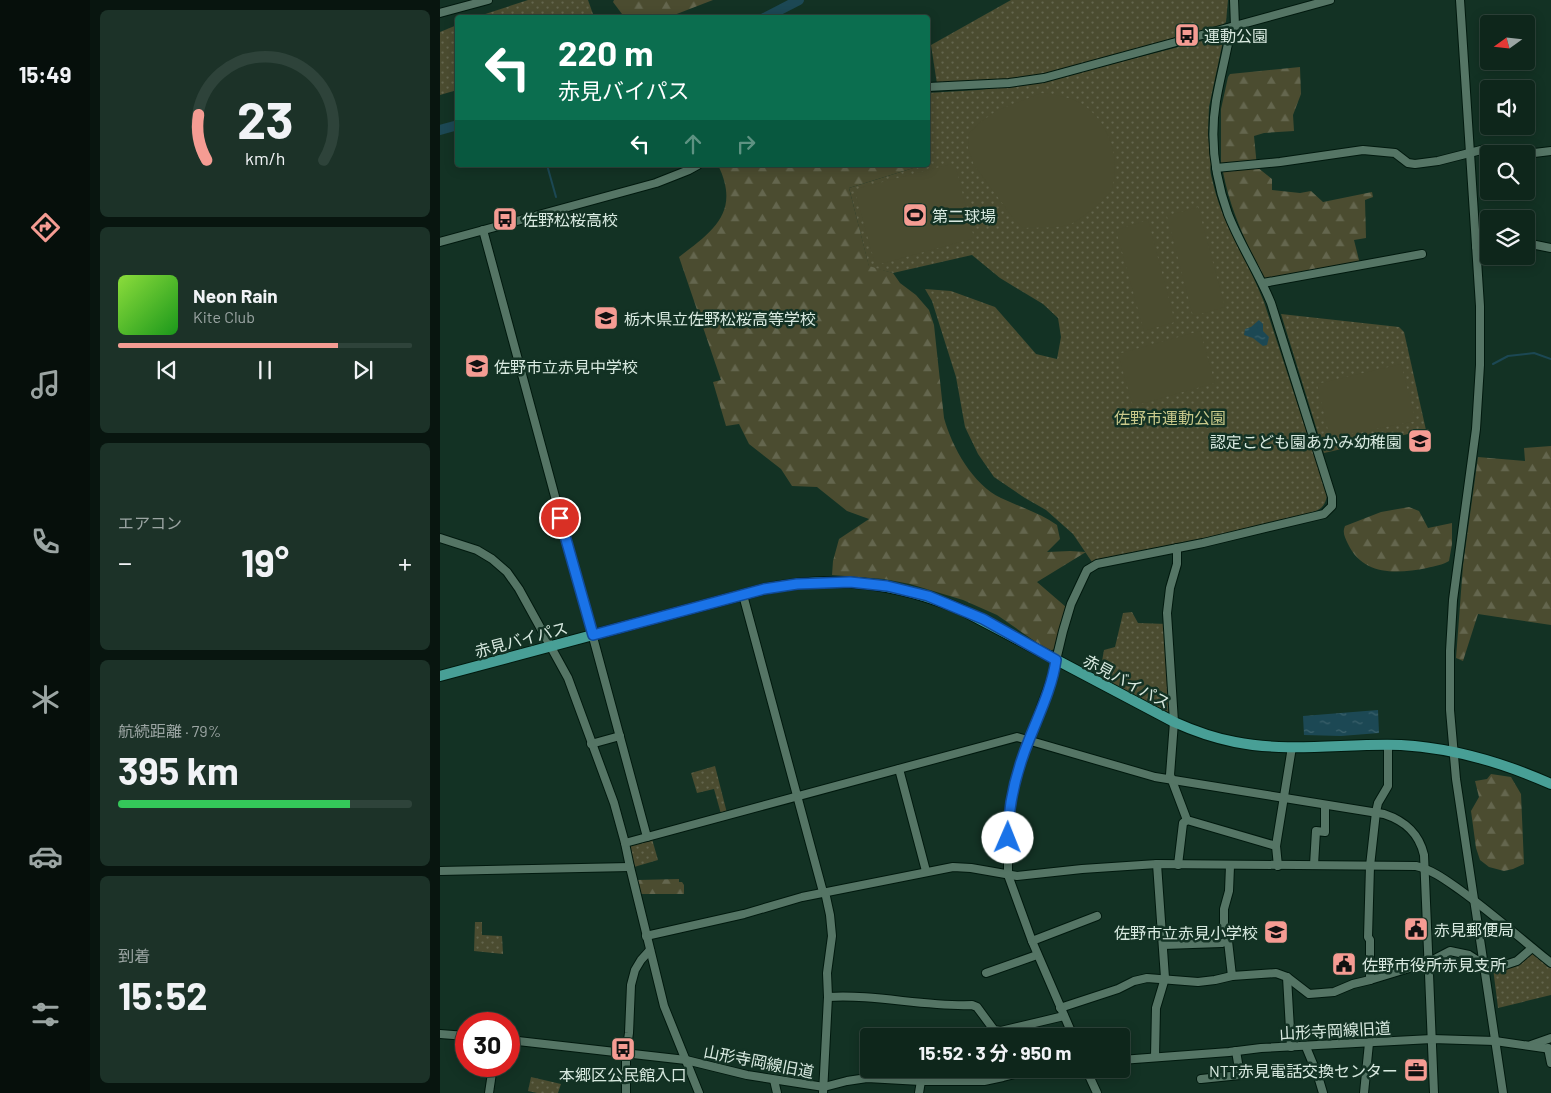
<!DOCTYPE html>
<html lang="ja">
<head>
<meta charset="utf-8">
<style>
	:root { --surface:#0e261b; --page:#1c3228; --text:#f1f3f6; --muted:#9ba5a3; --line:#2e433a; --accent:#f59c93 }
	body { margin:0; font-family:Barlow,"Noto Sans JP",sans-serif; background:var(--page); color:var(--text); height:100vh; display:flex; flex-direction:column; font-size:19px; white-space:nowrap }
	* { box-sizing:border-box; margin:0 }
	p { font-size:16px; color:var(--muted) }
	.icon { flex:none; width:28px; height:28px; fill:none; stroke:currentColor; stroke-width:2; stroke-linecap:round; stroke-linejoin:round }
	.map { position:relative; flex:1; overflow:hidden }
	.drawer { display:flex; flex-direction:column; gap:10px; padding:10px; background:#08150f; width:350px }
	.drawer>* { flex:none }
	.top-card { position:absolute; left:15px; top:15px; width:475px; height:152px; border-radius:5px; box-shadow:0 2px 12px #0003,0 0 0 1px var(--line); background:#0b6e4f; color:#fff; overflow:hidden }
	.needle { width:32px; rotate:255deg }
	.tools { position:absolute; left:1040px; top:15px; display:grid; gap:10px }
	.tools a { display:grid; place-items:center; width:55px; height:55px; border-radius:5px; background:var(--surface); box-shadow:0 2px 12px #0003,0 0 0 1px var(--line); font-size:25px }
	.speed { position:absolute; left:15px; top:1012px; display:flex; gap:10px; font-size:25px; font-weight:700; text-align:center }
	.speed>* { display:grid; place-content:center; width:65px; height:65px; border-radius:50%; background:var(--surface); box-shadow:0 2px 12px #0003,0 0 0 1px var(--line); line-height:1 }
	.speed .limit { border:8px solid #d22; background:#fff; color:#111 }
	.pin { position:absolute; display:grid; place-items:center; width:42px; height:42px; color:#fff; margin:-21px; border:2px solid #fff; border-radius:50%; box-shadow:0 1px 5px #0007 }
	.me { position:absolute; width:55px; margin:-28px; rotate:1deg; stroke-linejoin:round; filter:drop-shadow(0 0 4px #0008) }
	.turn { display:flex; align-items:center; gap:18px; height:105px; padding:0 20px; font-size:22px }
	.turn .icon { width:65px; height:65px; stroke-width:2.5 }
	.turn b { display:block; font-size:35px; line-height:42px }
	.lanes { display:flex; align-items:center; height:48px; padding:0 20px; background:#0003; justify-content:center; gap:25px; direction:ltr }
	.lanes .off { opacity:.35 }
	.big { font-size:38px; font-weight:700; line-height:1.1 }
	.drawer .tile { flex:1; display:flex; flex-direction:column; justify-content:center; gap:8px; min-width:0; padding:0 18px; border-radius:8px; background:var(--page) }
	.drawer .dial { align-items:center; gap:0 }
	.dial svg { height:130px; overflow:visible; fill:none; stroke:var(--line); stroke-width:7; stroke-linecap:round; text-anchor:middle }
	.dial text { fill:var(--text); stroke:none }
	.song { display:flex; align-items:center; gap:15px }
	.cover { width:60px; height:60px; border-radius:8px; background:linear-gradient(135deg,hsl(90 70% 55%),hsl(120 70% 35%)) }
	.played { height:5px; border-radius:2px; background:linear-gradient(90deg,var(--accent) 75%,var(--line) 75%) }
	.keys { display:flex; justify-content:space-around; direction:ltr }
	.heat { display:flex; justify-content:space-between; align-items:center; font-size:28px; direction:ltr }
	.charge { height:8px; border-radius:4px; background:linear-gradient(90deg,#34c759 79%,var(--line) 0) }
	.trip { position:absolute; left:420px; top:1028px; width:270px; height:50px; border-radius:5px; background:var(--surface); box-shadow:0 2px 12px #0003,0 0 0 1px var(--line); font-weight:700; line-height:50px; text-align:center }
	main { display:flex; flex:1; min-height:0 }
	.dock { display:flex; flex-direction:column; width:90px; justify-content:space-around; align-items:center; background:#060f0b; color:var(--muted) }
	.dock .icon { width:35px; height:35px }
	.dock .active { color:var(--accent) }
	.dock b { font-size:22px; color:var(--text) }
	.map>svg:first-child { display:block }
</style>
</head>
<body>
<main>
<nav class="dock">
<b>15:49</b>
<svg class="icon active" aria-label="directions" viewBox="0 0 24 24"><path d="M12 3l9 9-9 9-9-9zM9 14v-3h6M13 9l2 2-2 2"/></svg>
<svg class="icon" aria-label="music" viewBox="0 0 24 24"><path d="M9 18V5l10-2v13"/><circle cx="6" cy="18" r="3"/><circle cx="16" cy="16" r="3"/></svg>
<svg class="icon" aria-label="phone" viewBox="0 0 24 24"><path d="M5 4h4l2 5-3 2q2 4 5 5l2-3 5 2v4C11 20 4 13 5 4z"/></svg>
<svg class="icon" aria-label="climate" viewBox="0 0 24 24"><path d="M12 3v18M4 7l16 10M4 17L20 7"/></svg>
<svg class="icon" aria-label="car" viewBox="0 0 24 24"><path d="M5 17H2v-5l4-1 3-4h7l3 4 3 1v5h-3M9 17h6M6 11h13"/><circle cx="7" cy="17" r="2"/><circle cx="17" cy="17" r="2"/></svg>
<svg class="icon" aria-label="filters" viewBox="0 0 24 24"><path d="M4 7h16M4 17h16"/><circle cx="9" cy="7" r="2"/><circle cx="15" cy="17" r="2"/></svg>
</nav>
<section class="drawer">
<div class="tile dial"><svg viewBox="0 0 100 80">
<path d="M14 69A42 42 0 1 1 86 69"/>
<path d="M14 69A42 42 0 0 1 9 41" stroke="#f59c93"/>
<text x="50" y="56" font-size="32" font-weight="700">23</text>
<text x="50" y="72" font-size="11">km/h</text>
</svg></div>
<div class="tile">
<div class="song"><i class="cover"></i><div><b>Neon Rain</b><p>Kite Club</p></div></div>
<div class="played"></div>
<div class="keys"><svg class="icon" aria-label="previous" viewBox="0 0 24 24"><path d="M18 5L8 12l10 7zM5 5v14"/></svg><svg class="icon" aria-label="pause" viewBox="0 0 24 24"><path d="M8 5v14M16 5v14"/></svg><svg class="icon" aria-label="next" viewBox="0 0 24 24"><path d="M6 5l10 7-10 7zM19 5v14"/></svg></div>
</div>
<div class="tile"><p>エアコン</p>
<div class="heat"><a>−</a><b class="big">19°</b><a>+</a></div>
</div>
<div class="tile"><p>航続距離 · 79%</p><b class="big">395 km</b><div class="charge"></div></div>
<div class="tile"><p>到着</p><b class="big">15:52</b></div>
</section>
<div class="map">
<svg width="1111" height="1093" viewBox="0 0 1111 1093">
	<defs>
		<pattern id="green-dots" width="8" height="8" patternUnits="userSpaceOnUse" patternTransform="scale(1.25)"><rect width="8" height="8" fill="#4b4c30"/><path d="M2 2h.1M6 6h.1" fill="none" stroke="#64664e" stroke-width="1.8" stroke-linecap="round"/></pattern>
		<pattern id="forest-firs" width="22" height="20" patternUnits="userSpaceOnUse" patternTransform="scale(1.25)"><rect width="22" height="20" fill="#4b4c30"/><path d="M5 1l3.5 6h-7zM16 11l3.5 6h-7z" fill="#64664e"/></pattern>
		<pattern id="water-ripples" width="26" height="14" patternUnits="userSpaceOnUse" patternTransform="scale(1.25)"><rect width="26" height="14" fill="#1c4854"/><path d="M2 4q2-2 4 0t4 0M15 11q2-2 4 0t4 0" fill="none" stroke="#3c626c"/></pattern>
	</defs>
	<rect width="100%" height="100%" fill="#133224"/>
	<g fill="url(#green-dots)">
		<polygon points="88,0 148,0 154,17 36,17"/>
		<path d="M571,0H788L786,22L782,26L612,72C574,80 536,82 497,84L491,45Z"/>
		<polygon points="17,25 17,90 0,95 0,32"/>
		<path d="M778,37L783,41L769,107L768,134L771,164C769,171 772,177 773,183C783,226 808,261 824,302L887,494C886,504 883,508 874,512L765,539L652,562L633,534L606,510L585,498L554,477L538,454L525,427L516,377L492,301L485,289L511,291L555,307L596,354L617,359L621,337L618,318L603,304L560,278L532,255L453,273L429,267L409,188L483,165H488L489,163L488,93L538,90L597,83Z"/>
		<polygon points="841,314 959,327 964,332 986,430 884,453"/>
		<polygon points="692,612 698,623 727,624 732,714 659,678 664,650 675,647 683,613"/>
		<polygon points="275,766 287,813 281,814 274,789 257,793 251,773"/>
		<polygon points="212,839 218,860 194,867 188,846"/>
		<polygon points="35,922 42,922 42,935 62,936 63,954 34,951"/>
		<polygon points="1093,953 1111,968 1111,995 1058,1008 1053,968 1077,964"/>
		<polygon points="91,1077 121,1084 118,1093 97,1093 88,1091"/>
	</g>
	<g fill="url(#forest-firs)">
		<polygon points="174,0 273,0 229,17 185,18 173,2"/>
		<path d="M860,67L861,94L853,115L854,131L824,133L814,136L817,167L832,179V190L860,193L871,191L883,202L932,192L933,197L925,200L926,238L914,240L920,264L829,279L824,278C806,242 791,213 783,172L787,170L786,164L781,163V109L788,77L790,74Z"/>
		<path d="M278,165H483L409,188L429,266L453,273L460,283L476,295L489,310L494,325L504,418C512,447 533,485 561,498C580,507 600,513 617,525L620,539L607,552L630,551L646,552L597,582L626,607L615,649L609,651L557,615L523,600L470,584L444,579L392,575L393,561L399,539L429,519L407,511L377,487L352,486L341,469L309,444L299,424L286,426L273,382L281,380L239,257C273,231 301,212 278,165Z"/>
		<polygon points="1111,446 1111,625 1038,614 1023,661 1016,658 1023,565 1038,457 1085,461 1084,448"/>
		<path d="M969,507L979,511L988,528L1012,523V544L1009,561C1003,565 994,566 987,568C957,574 923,576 908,544C905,538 902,532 905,526L941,512Z"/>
		<polygon points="1051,774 1071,777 1081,794 1084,864 1073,869 1064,871 1049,867 1040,860 1036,848 1031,811 1039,797 1035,781 1047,779"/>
		<polygon points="239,879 239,882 242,882 244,885 244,894 200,894 197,880"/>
	</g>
	<g fill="#4b4c30">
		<path d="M601,93C616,95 633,97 645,106C669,124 681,158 672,188C669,198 642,218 633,223C620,229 597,227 583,228L574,219L534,165L528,148L529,134L538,124L556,111Z"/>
		<polygon points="511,164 516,168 533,234 531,239 440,264 434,260 416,195 420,188"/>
		<polygon points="758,207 785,307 753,316 727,216"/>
		<polygon points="708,220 735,322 704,331 676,230"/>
		<polygon points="760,331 775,383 693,406 678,354"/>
		<polygon points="961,364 976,421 890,438 877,384"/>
	</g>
	<g fill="url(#water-ripples)">
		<polygon points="819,320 823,324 823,331 829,337 827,345 823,346 813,338 804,335 805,329 811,327"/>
		<polygon points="938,710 939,733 901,736 864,735 863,716"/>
	</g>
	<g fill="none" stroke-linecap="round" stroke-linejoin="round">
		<g stroke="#1c4854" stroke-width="2">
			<polyline points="107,165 116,197"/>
			<polyline points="1053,364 1068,356 1094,353 1111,359"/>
		</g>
		<g stroke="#1c4854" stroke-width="10">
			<polyline points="324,18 359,0"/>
			<polyline points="0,130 18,125"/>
		</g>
		<defs>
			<g id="minor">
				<polyline points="794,0 795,26"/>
				<polyline points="1020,0 1040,306 1040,365 1036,429 1013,600 1010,651 1010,710 1016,779 1063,1093"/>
				<polyline points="0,13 48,0"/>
				<polyline points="488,87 569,83 604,78 890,0"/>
				<polyline points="1086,154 1111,151"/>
				<polyline points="776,168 840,162 923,150 955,153 968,163 975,164 998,161 1045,149 1060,150 1075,154"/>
				<polyline points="43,230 207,837"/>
				<polyline points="0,242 216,183 249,170 258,165"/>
				<polyline points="1086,243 1111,248"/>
				<polyline points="1036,247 1049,245"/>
				<polyline points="823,283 982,254"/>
				<polyline points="0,538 37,550 52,559 67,572 79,589 128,678 174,803 185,843 190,867 224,1006 259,1093"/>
				<polyline points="737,548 737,564 730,588 727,613 734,722 730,775 747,820 836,846"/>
				<polyline points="303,595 383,892"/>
				<polyline points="151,744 180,736"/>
				<polyline points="459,769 486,871"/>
				<path d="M185,843L577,737L715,777L944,814C965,821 979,833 984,855L994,1093"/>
				<polyline points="738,865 743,823 747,820"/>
				<polyline points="874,865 876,831 885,832 885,805"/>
				<polyline points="790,866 789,891 784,909 784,925 788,941 792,976"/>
				<polyline points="838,866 836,846 852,747"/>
				<polyline points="0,871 190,867"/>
				<path d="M206,936L304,914L362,897L513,867L531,868L577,876L642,869L717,864L976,866C993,870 1007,881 1020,890C1052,913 1081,939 1111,963"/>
				<polyline points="592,941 657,916"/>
				<polyline points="723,945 782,943 788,941"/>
				<polyline points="546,973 597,955"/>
				<polyline points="847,977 851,1047"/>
				<polyline points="930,980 930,940 928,937 930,866 936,812 938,803 948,786 948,745"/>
				<path d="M388,997C436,994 484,1007 532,1005L537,1007L554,1030L561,1031L624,1016"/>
				<polyline points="620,1008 678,989 694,981 707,978 758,982 775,980 792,976 836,973 847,977 869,994 894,992 913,984 930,980 989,962 1010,951 1029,955 1043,964 1062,966 1077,961 1092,948"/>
				<polyline points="0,1034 26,1036"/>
				<path d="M633,1036L592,941L568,875V816L579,767L612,677L623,631L631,604L647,570L657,564L763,543L884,514L892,506V497L831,303C819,273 800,245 788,214C775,178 770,138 776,101C780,78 786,56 790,33L789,28"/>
				<polyline points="69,1040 246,1060 307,1075 384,1087 407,1081 427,1078 481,1081 544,1081 563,1077 593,1069"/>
				<polyline points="1091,1045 1111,1038"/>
				<polyline points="866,1047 878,1076 883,1093"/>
				<polyline points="1108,1048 1111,1063"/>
				<polyline points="715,1057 716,1008 725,978 717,864"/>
				<polyline points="681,1060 789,1052 821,1048 992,1039 1055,1041 1111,1049"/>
				<polyline points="646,1069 657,1093"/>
				<polyline points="761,1079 800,1075 796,1051"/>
				<polyline points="334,1080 337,1093"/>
				<polyline points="49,1093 53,1066"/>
				<polyline points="186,1093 186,1053 189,1033 191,985 195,970 201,960 210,950"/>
				<polyline points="383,1093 388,997 387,973 392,936 390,915 385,892"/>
				<polyline points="479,1093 481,1081"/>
				<polyline points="924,1093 929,1043"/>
			</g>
			<path id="major" d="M0,676L324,589C394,575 456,582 522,610L734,722C754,731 774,738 795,742C850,753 906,743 961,745C1013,748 1064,763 1111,784"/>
		</defs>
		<use href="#minor" stroke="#00190e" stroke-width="10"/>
		<use href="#major" stroke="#00190e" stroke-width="12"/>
		<use href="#minor" stroke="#557565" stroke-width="8"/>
		<use href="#major" stroke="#489f96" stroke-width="10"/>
	</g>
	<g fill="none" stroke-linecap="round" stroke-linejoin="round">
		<defs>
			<path id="route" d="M120,518L153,635L324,589L357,584L410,582L447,586L488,596L543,619L616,660C612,688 599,714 589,740C576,772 568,803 568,838"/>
		</defs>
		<use href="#route" stroke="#114b97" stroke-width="12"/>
		<use href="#route" stroke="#1a73e8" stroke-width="9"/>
	</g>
	<defs>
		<symbol id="bus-square" viewBox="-11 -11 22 22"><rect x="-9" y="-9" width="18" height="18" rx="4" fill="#f59c93" stroke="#133224"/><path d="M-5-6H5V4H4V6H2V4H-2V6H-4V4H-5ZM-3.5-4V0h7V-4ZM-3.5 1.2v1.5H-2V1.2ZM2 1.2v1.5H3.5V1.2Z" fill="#111"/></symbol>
		<symbol id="stadium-square" viewBox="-11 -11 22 22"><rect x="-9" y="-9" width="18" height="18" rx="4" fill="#f59c93" stroke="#133224"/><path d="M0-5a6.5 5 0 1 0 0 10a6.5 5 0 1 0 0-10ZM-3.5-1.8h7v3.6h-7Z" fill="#111"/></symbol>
		<symbol id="school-square" viewBox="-11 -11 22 22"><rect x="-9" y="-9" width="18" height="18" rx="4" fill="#f59c93" stroke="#133224"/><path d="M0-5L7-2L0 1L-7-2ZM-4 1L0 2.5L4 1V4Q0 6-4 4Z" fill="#111"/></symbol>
		<symbol id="civic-square" viewBox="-11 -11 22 22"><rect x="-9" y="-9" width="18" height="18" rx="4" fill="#f59c93" stroke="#133224"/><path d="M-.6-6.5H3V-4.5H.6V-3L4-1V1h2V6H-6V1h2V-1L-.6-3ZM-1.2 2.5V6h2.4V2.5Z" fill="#111"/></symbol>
		<symbol id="office-square" viewBox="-11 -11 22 22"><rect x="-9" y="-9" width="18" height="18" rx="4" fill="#f59c93" stroke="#133224"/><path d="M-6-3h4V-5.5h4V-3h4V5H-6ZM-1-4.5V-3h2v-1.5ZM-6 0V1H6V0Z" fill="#111"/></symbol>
	</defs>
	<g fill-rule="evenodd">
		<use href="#bus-square" x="733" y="21" width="28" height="28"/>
		<use href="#stadium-square" x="461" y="201" width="28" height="28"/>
		<use href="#bus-square" x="51" y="205" width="28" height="28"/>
		<use href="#school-square" x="152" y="304" width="28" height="28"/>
		<use href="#school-square" x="23" y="352" width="28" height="28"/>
		<use href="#school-square" x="966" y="427" width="28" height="28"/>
		<use href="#civic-square" x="962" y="915" width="28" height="28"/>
		<use href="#school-square" x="822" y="918" width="28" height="28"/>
		<use href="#civic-square" x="890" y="950" width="28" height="28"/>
		<use href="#bus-square" x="169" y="1035" width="28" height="28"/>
		<use href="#office-square" x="962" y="1056" width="28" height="28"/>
	</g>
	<g text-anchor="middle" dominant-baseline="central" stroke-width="5" stroke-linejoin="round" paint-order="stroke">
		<g font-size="16" fill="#d8e9e0" stroke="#133224" text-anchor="start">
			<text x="764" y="35">運動公園</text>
			<text x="492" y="215">第二球場</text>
			<text x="82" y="219">佐野松桜高校</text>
			<text x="184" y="318">栃木県立佐野松桜高等学校</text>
			<text x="54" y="366">佐野市立赤見中学校</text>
			<text x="962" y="441" text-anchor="end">認定こども園あかみ幼稚園</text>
			<text x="994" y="929">赤見郵便局</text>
			<text x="818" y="932" text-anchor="end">佐野市立赤見小学校</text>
			<text x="922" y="964">佐野市役所赤見支所</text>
			<text x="958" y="1070" text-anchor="end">NTT赤見電話交換センター</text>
			<text x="183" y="1074" text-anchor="middle">本郷区公民館入口</text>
		</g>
		<g font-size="16" fill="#c9c98b" stroke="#133224">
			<text x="730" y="417">佐野市運動公園</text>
		</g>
		<g font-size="16" fill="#d8e9e0" stroke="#133224">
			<text transform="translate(81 639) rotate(-15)">赤見バイパス</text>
			<text transform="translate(687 681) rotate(28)">赤見バイパス</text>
			<text transform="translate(895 1030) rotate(-3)">山形寺岡線旧道</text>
			<text transform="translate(319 1061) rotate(11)">山形寺岡線旧道</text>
		</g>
	</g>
</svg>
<div class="tools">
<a><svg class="needle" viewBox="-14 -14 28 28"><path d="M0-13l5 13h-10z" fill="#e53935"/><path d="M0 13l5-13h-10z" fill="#9ba5a3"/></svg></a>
<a><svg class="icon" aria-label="sound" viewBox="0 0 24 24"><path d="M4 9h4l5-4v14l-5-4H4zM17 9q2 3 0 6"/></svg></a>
<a><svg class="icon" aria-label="search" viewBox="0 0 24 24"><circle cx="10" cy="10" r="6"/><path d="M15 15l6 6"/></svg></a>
<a><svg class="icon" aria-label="layers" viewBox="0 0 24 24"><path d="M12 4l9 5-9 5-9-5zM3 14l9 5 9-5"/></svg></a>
</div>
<div class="speed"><div class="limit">30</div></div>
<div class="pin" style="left:120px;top:518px;background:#d93025"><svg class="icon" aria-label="arrive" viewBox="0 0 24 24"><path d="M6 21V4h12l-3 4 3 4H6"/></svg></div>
<svg class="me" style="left:568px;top:838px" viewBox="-20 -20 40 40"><circle r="19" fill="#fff"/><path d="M0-13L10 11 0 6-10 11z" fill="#1a73e8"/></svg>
<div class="trip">15:52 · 3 分 · 950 m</div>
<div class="top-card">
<div class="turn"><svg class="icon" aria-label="left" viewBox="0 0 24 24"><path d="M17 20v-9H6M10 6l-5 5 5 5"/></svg><div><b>220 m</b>赤見バイパス</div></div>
<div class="lanes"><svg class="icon" aria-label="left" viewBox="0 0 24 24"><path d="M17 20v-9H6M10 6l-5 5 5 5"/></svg><svg class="icon off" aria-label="ahead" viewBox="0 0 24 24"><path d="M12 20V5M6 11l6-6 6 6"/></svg><svg class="icon off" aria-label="right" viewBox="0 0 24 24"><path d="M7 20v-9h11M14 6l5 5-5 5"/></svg></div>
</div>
</div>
</main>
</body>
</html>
